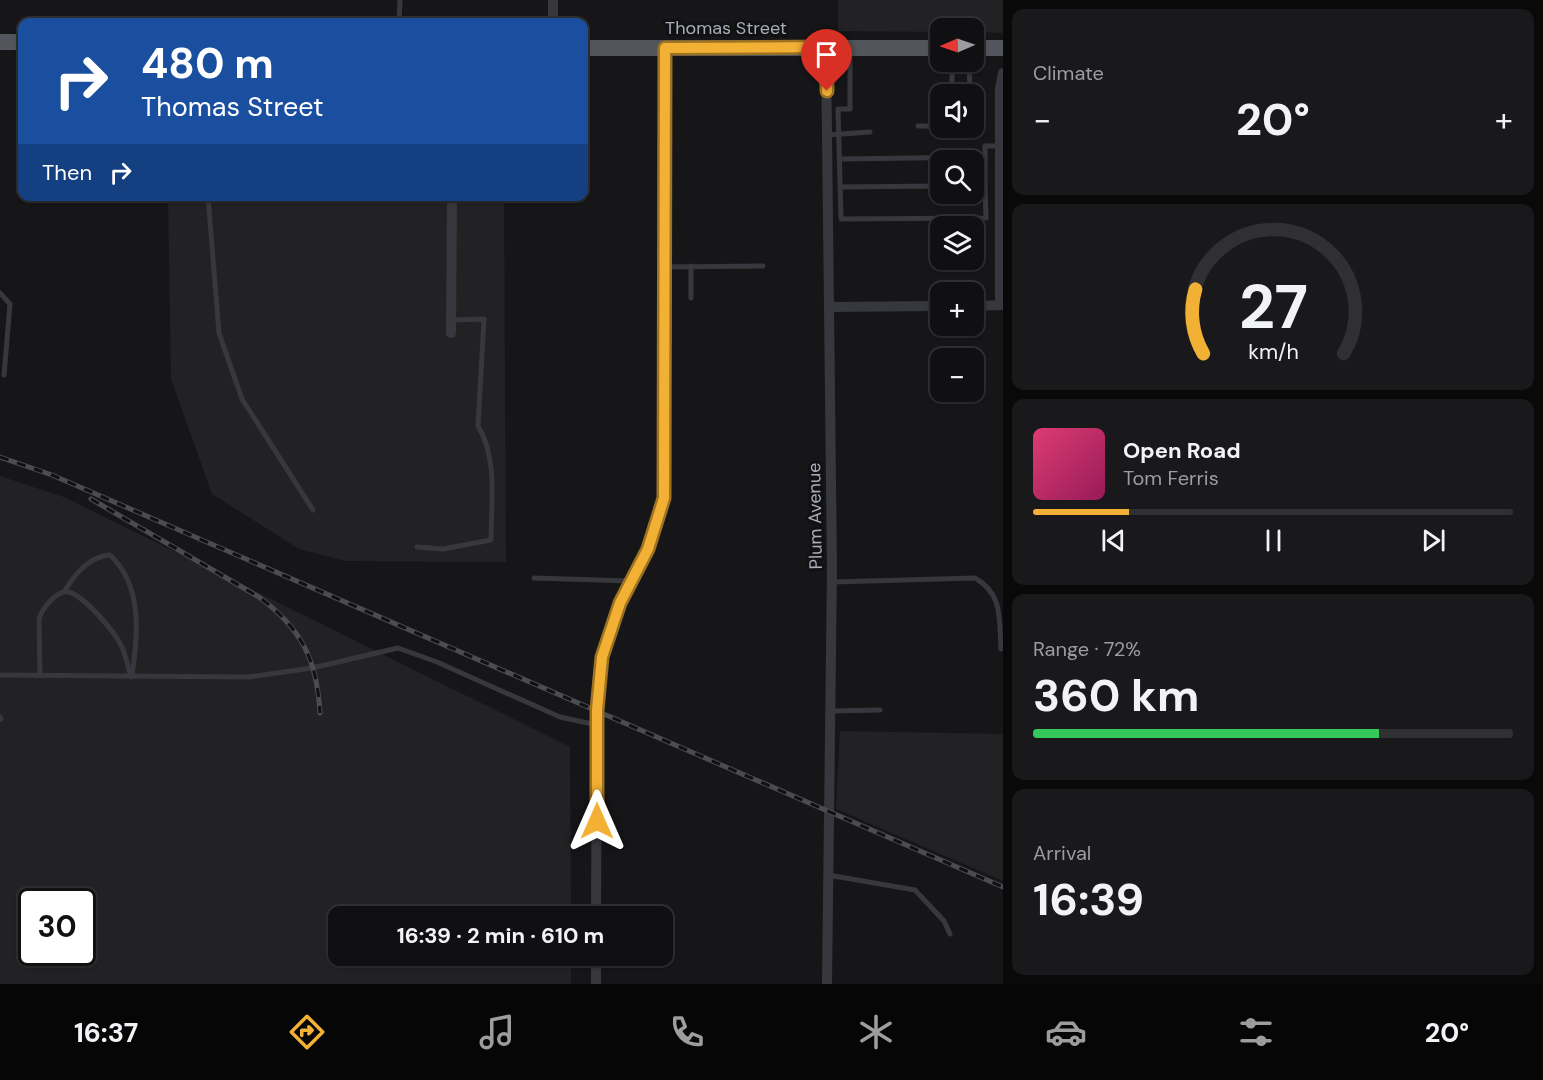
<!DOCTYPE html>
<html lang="en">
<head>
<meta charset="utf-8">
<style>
	:root { --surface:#101012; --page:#19191b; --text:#f1f3f6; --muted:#9c9d9f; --line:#303032; --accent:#f2b134 }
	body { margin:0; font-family:"DM Sans",sans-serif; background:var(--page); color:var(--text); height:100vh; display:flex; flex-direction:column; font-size:22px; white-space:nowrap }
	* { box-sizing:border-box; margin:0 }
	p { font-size:20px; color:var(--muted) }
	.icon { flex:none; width:33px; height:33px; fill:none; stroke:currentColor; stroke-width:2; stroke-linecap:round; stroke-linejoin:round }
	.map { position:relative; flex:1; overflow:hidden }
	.panel { display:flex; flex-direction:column; gap:9px; padding:9px; background:#09090a; width:540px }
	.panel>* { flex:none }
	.guide { position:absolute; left:18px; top:18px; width:570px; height:183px; border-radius:12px; box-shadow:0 2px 4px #0004,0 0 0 2px var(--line); background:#1a4fa0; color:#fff; overflow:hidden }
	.needle { width:39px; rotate:268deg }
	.fabs { position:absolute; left:930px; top:18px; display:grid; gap:12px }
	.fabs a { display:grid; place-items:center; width:54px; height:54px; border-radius:12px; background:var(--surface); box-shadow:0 2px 4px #0004,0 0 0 2px var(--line); font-size:30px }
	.speed { position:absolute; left:18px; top:888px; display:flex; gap:12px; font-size:30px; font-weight:700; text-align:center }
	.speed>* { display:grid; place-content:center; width:78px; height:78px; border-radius:50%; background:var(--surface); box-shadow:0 2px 4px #0004,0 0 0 2px var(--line); line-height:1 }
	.speed .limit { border:3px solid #111; border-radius:9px; background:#fff; color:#111 }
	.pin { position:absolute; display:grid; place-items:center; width:51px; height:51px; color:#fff; margin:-62px -26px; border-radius:50% 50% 50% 0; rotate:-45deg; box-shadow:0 0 6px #0007 }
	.pin .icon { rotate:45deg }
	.me { position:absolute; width:66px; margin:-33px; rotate:0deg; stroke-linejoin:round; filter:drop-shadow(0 0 4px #0008) }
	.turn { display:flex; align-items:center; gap:21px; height:126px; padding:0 24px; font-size:27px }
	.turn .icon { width:78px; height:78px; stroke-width:2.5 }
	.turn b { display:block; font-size:42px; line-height:51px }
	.then { display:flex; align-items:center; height:57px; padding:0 24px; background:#0003; gap:12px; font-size:22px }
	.big { font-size:45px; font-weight:700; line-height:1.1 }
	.panel .card { flex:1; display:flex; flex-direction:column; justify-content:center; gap:9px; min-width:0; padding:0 21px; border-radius:12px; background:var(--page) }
	.panel .dial { align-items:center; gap:0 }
	.dial svg { height:156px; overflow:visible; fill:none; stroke:var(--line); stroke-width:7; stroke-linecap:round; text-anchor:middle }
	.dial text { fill:var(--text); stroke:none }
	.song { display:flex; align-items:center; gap:18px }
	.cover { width:72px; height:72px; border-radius:9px; background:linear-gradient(135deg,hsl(340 70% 55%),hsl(330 70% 35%)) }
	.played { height:6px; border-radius:3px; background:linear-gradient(90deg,var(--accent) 20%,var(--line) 20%) }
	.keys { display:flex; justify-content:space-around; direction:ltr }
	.heat { display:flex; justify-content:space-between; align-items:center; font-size:33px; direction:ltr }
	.charge { height:9px; border-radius:4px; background:linear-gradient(90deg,#34c759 72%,var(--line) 0) }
	.trip { position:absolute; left:328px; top:906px; width:345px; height:60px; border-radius:12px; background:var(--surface); box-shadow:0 2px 4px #0004,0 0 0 2px var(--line); font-weight:700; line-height:60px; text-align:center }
	.tabs { display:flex; height:96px; justify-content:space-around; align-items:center; background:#060607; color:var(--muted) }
	.tabs .icon { width:42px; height:42px }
	.tabs .current { color:var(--accent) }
	.tabs b { font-size:27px; color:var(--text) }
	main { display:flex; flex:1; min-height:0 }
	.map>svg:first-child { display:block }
</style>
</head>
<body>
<main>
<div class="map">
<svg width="1003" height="984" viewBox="0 0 1003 984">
	<rect width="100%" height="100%" fill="#161618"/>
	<g fill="#222225" fill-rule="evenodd">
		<polygon points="838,0 1003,0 1003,33 974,32 974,28 940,28 940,32 838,31"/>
		<polygon points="168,197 504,197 506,562 346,561 299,549 212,494 171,379"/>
		<path d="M0,476L64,497L570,747L571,916H339V956H571V984H0ZM32,902H82V952H32Z"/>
		<polygon points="840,731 1003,734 1003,881 836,809"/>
	</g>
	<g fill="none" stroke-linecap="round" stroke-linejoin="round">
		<g stroke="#37383d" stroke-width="5">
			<polyline points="399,22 400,0"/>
			<polyline points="850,52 850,109 838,109 841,219 986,218 985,186 974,186"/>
			<polyline points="969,62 970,94"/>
			<polyline points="951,94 953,62"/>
			<polyline points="974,99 976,125"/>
			<polyline points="918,126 940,126"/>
			<polyline points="827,135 870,132"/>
			<polyline points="985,157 985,146 1000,146"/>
			<polyline points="840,159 985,157 985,186"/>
			<polyline points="841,187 940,186"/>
			<polyline points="208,196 219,333 242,399 313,510"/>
			<polyline points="691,266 691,298"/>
			<polyline points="665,267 763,266"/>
			<polyline points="0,293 10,304 4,375"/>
			<path d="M417,547L443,549L491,540C491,504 498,458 478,426L484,319L452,320"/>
			<polyline points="534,578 630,581"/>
			<path d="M832,582L975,578C1003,594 999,618 1001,649"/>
			<path d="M64,592C75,574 88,557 110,555C143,586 138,635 132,675"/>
			<polyline points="0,675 248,677 312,668 398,648 437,662 560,717 597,725"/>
			<path d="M40,675L39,619C42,609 57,589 69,592C84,596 114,631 121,645C126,655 128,667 131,677"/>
			<polyline points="830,711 880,710"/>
			<polyline points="0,717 1,719"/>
			<polyline points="828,875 915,890 944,921 950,934"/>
		</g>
		<g stroke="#37383d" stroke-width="10">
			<polyline points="553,22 553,0"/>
			<polyline points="826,47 832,568 827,984"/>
			<polyline points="1000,305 1000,89 1003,73"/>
			<polyline points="974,306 1003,305"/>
			<polyline points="829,307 940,306"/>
			<polyline points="451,333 452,196"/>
			<polyline points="596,916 597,710 602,657 620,603 648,549 664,498 665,48"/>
			<polyline points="596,984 596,956"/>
		</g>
		<g stroke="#53555c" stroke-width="16">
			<polyline points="0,42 22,42"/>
			<polyline points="584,48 940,48"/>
			<polyline points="974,48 1003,48"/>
		</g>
		<defs>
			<g id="rail">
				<polyline points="0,457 52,475 1003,887"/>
				<path d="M91,499L259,597C302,629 317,660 320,713"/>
			</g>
		</defs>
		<use href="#rail" stroke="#4a4c52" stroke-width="5"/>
		<use href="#rail" stroke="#111113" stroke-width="3" stroke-dasharray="9" stroke-linecap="butt"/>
	</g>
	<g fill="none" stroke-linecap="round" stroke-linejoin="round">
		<defs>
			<polyline id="route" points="597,821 597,710 602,657 620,603 648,549 664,498 665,48 826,47 827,91"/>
		</defs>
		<use href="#route" stroke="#9d7322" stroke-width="15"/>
		<use href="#route" stroke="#f2b134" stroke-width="10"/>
	</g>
	<g text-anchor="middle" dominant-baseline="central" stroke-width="6" stroke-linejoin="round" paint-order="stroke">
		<g font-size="18" fill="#a8adb8" stroke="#111113">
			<text x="726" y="28">Thomas Street</text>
			<text transform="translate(815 516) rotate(-91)">Plum Avenue</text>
		</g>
	</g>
</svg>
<div class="fabs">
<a><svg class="needle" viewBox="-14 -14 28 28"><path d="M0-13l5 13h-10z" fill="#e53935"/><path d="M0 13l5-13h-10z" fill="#9c9d9f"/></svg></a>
<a><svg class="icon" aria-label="sound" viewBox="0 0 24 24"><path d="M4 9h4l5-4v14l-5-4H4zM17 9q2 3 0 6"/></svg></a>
<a><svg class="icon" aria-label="search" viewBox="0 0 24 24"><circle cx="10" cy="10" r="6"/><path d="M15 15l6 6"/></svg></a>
<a><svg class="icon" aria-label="layers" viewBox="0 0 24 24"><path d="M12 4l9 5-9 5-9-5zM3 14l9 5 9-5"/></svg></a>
<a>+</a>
<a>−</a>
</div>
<div class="speed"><div class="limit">30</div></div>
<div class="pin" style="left:827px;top:91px;background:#d93025"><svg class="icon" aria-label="arrive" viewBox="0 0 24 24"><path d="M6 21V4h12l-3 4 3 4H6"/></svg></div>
<svg class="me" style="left:597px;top:821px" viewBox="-20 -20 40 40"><path d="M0-17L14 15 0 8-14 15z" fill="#f2b134" stroke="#fff" stroke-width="4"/></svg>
<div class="trip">16:39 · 2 min · 610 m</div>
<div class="guide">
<div class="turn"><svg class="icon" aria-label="right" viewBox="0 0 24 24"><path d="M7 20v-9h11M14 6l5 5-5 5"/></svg><div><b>480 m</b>Thomas Street</div></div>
<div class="then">Then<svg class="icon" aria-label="right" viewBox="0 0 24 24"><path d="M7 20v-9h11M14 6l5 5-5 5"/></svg></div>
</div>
</div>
<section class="panel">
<div class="card"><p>Climate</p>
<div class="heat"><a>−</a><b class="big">20°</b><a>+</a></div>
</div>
<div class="card dial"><svg viewBox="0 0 100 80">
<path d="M14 69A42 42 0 1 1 86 69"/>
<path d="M14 69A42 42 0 0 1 10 36" stroke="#f2b134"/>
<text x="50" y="56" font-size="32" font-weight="700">27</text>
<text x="50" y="72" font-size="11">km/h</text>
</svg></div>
<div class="card">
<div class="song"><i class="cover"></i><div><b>Open Road</b><p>Tom Ferris</p></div></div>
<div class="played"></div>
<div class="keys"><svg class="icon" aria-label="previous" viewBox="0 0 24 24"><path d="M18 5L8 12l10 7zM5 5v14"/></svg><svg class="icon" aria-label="pause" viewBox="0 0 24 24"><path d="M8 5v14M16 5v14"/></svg><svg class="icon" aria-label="next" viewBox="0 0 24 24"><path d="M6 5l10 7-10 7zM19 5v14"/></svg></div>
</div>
<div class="card"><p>Range · 72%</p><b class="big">360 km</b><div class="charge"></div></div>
<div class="card"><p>Arrival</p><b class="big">16:39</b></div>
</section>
</main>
<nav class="tabs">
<b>16:37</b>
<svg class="icon current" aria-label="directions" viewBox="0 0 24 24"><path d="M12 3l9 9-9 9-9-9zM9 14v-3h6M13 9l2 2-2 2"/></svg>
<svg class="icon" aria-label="music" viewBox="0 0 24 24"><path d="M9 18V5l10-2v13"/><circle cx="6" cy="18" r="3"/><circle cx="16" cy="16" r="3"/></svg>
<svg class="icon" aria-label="phone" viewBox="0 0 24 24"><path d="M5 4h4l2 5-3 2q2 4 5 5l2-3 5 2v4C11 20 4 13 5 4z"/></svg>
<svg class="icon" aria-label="climate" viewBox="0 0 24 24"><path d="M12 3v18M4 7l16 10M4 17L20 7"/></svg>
<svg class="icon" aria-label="car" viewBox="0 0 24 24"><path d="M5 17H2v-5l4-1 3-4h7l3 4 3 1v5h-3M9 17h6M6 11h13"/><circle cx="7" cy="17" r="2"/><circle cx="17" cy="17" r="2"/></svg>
<svg class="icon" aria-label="filters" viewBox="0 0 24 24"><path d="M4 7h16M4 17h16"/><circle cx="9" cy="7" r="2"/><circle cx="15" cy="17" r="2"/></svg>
<b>20°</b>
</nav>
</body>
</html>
